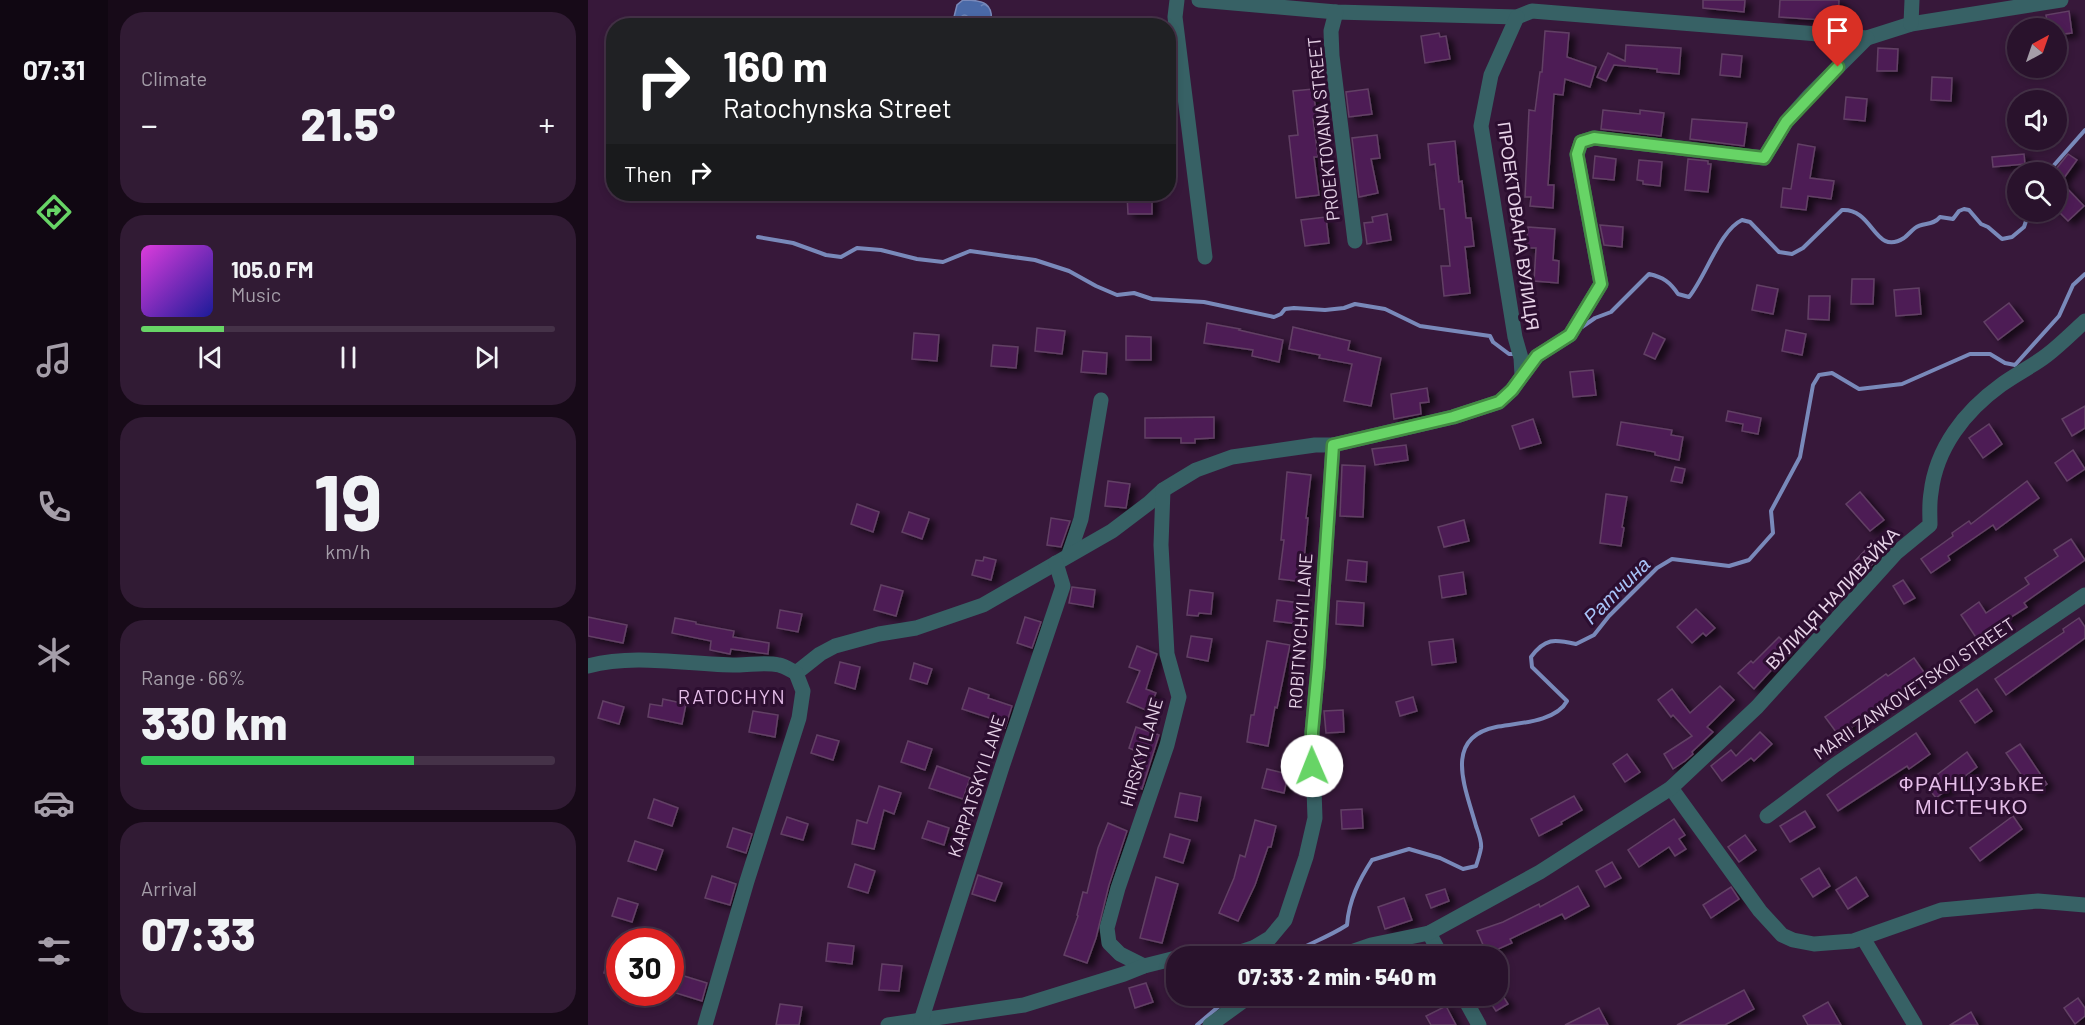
<!DOCTYPE html>
<html lang="en">
<head>
<meta charset="utf-8">
<style>
	:root { --surface:#29122c; --page:#311b34; --text:#f1f3f6; --muted:#a59ea9; --line:#453248; --accent:#67d466 }
	body { margin:0; font-family:Barlow,sans-serif; background:var(--page); color:var(--text); height:100vh; display:flex; flex-direction:column; font-size:22px; white-space:nowrap }
	* { box-sizing:border-box; margin:0 }
	p { font-size:20px; color:var(--muted) }
	.icon { flex:none; width:33px; height:33px; fill:none; stroke:currentColor; stroke-width:2; stroke-linecap:round; stroke-linejoin:round }
	.map { position:relative; flex:1; overflow:hidden }
	.sheet { display:flex; flex-direction:column; gap:12px; padding:12px; background:#170a18; width:480px }
	.sheet>* { flex:none }
	.guide { position:absolute; left:18px; top:18px; width:570px; height:183px; border-radius:24px; box-shadow:0 3px 9px #0003,0 0 0 2px var(--line); background:#202124; color:#fff; overflow:hidden }
	.needle { width:39px; rotate:40deg }
	.tools { position:absolute; left:1419px; top:18px; display:grid; gap:12px }
	.tools a { display:grid; place-items:center; width:60px; height:60px; border-radius:50%; background:var(--surface); box-shadow:0 3px 9px #0003,0 0 0 2px var(--line); font-size:30px }
	.speed { position:absolute; left:18px; top:928px; display:flex; gap:12px; font-size:30px; font-weight:700; text-align:center }
	.speed>* { display:grid; place-content:center; width:78px; height:78px; border-radius:50%; background:var(--surface); box-shadow:0 3px 9px #0003,0 0 0 2px var(--line); line-height:1 }
	.speed .limit { border:9px solid #d22; background:#fff; color:#111 }
	.pin { position:absolute; display:grid; place-items:center; width:51px; height:51px; color:#fff; margin:-62px -26px; border-radius:50% 50% 50% 0; rotate:-45deg; box-shadow:0 0 6px #0007 }
	.pin .icon { rotate:45deg }
	.me { position:absolute; width:66px; margin:-33px; rotate:359deg; stroke-linejoin:round; filter:drop-shadow(0 0 4px #0008) }
	.turn { display:flex; align-items:center; gap:21px; height:126px; padding:0 18px; font-size:27px }
	.turn .icon { width:78px; height:78px; stroke-width:2.5 }
	.turn b { display:block; font-size:42px; line-height:51px }
	.then { display:flex; align-items:center; height:57px; padding:0 18px; background:#0003; gap:12px; font-size:22px }
	.big { font-size:45px; font-weight:800; line-height:1.1 }
	.sheet .tile { flex:1; display:flex; flex-direction:column; justify-content:center; gap:9px; min-width:0; padding:0 21px; border-radius:24px; background:var(--page) }
	.sheet .dial { align-items:center; gap:0 }
	.dial b { font-size:78px; line-height:1 }
	.song { display:flex; align-items:center; gap:18px }
	.cover { width:72px; height:72px; border-radius:9px; background:linear-gradient(135deg,hsl(300 70% 55%),hsl(240 70% 35%)) }
	.played { height:6px; border-radius:3px; background:linear-gradient(90deg,var(--accent) 20%,var(--line) 20%) }
	.keys { display:flex; justify-content:space-around; direction:ltr }
	.heat { display:flex; justify-content:space-between; align-items:center; font-size:33px; direction:ltr }
	.charge { height:9px; border-radius:4px; background:linear-gradient(90deg,#34c759 66%,var(--line) 0) }
	.trip { position:absolute; left:578px; top:946px; width:342px; height:60px; border-radius:24px; background:var(--surface); box-shadow:0 3px 9px #0003,0 0 0 2px var(--line); font-weight:800; line-height:60px; text-align:center }
	main { display:flex; flex:1; min-height:0 }
	.menu { display:flex; flex-direction:column; width:108px; justify-content:space-around; align-items:center; background:#100712; color:var(--muted) }
	.menu .icon { width:42px; height:42px }
	.menu .current { color:var(--accent) }
	.menu b { font-size:27px; color:var(--text) }
	.map>svg:first-child { display:block }
</style>
</head>
<body>
<main>
<nav class="menu">
<b>07:31</b>
<svg class="icon current" aria-label="directions" viewBox="0 0 24 24"><path d="M12 3l9 9-9 9-9-9zM9 14v-3h6M13 9l2 2-2 2"/></svg>
<svg class="icon" aria-label="music" viewBox="0 0 24 24"><path d="M9 18V5l10-2v13"/><circle cx="6" cy="18" r="3"/><circle cx="16" cy="16" r="3"/></svg>
<svg class="icon" aria-label="phone" viewBox="0 0 24 24"><path d="M5 4h4l2 5-3 2q2 4 5 5l2-3 5 2v4C11 20 4 13 5 4z"/></svg>
<svg class="icon" aria-label="climate" viewBox="0 0 24 24"><path d="M12 3v18M4 7l16 10M4 17L20 7"/></svg>
<svg class="icon" aria-label="car" viewBox="0 0 24 24"><path d="M5 17H2v-5l4-1 3-4h7l3 4 3 1v5h-3M9 17h6M6 11h13"/><circle cx="7" cy="17" r="2"/><circle cx="17" cy="17" r="2"/></svg>
<svg class="icon" aria-label="filters" viewBox="0 0 24 24"><path d="M4 7h16M4 17h16"/><circle cx="9" cy="7" r="2"/><circle cx="15" cy="17" r="2"/></svg>
</nav>
<section class="sheet">
<div class="tile"><p>Climate</p>
<div class="heat"><a>−</a><b class="big">21.5°</b><a>+</a></div>
</div>
<div class="tile">
<div class="song"><i class="cover"></i><div><b>105.0 FM</b><p>Music</p></div></div>
<div class="played"></div>
<div class="keys"><svg class="icon" aria-label="previous" viewBox="0 0 24 24"><path d="M18 5L8 12l10 7zM5 5v14"/></svg><svg class="icon" aria-label="pause" viewBox="0 0 24 24"><path d="M8 5v14M16 5v14"/></svg><svg class="icon" aria-label="next" viewBox="0 0 24 24"><path d="M6 5l10 7-10 7zM19 5v14"/></svg></div>
</div>
<div class="tile dial"><b>19</b><p>km/h</p></div>
<div class="tile"><p>Range · 66%</p><b class="big">330 km</b><div class="charge"></div></div>
<div class="tile"><p>Arrival</p><b class="big">07:33</b></div>
</section>
<div class="map">
<svg width="1497" height="1025" viewBox="0 0 1497 1025">
	<defs>
		<pattern id="water-ripples" width="26" height="14" patternUnits="userSpaceOnUse" patternTransform="scale(1.5)"><rect width="26" height="14" fill="#4a69a7"/><path d="M2 4q2-2 4 0t4 0M15 11q2-2 4 0t4 0" fill="none" stroke="#6d84b7"/></pattern>
		<filter id="shadow"><feDropShadow dx="6" dy="4" stdDeviation="3" flood-color="#0009"/></filter>
	</defs>
	<rect width="100%" height="100%" fill="#37183a"/>
	<path fill="url(#water-ripples)" stroke="#7989ba" stroke-width="1.5" d="M375,0C396,0 406,3 403,25H364L369,5Z"/>
	<g fill="none" stroke-linecap="round" stroke-linejoin="round">
		<g stroke="#7989ba" stroke-width="4">
			<polyline points="1460,172 1497,130"/>
			<polyline points="170,237 205,243 238,255 253,257 269,248 293,250 329,259 355,262 382,251 447,260 481,271 508,286 529,295 546,293 564,299 616,302 686,317 693,314 697,309 706,308 737,310 756,308 767,304 797,309 832,326 902,336 905,342 921,354 927,354"/>
			<path d="M994,327L1007,318L1023,312L1061,274C1075,277 1082,282 1090,294L1101,297C1118,276 1132,230 1154,220L1162,222L1191,252L1204,254L1215,248L1254,210C1286,208 1286,257 1316,238C1320,235 1323,231 1327,228C1335,222 1345,226 1352,217L1365,219L1371,211L1376,209L1381,210L1393,224L1400,227L1414,239L1424,237L1436,227L1441,212"/>
			<path d="M697,957C717,945 739,938 759,925C761,900 771,880 784,860L821,849L852,858L875,869L888,866C890,860 892,854 893,848C894,841 890,832 888,826C878,789 854,738 908,727C930,723 968,722 979,701L944,667L943,657C957,638 966,639 988,644L1006,635L1021,616L1069,568L1084,559L1141,566L1161,560L1185,533L1183,511L1212,457L1225,385L1231,375L1244,373L1271,389L1314,384L1382,354H1402L1417,363L1427,365L1471,316L1485,285L1497,274"/>
			<polyline points="609,1025 643,996"/>
		</g>
	</g>
	<g fill="#4e1e54" stroke="#624065" stroke-width="1.5" filter="url(#shadow)">
		<polygon points="1115,0 1157,0 1156,12 1115,8"/>
		<polygon points="1192,0 1251,0 1250,21 1191,17"/>
		<polygon points="1481,11 1484,33 1468,35 1468,28 1460,28 1458,15"/>
		<polygon points="957,31 981,33 979,57 1008,67 1002,87 977,79 975,95 966,94 960,185 966,185 965,208 942,206 943,197 937,197 941,110 947,111 952,72 954,72"/>
		<polygon points="851,33 852,37 858,36 862,59 837,63 833,36"/>
		<polygon points="1038,45 1093,48 1091,74 1069,72 1069,69 1026,65 1018,81 1009,77 1020,53 1037,61"/>
		<polygon points="1290,48 1310,49 1309,71 1289,71"/>
		<polygon points="1134,54 1154,56 1152,77 1132,75"/>
		<polygon points="1344,77 1364,78 1363,101 1343,100"/>
		<polygon points="725,89 729,119 725,119 730,157 726,157 731,195 708,198 701,136 710,135 705,91"/>
		<polygon points="780,89 784,114 761,117 758,92"/>
		<polygon points="1258,97 1279,99 1277,121 1256,119"/>
		<polygon points="1015,110 1052,114 1052,110 1076,113 1073,136 1013,129"/>
		<polygon points="1104,119 1159,123 1156,146 1102,139"/>
		<polygon points="789,135 792,158 783,159 790,193 771,197 764,138"/>
		<polygon points="867,141 871,182 874,181 878,218 883,218 886,246 877,247 882,293 856,296 853,266 862,266 856,209 852,209 847,164 842,165 840,144"/>
		<polygon points="1210,144 1227,147 1222,178 1246,181 1243,199 1220,196 1218,210 1193,207 1195,188 1203,189"/>
		<polygon points="1436,154 1437,164 1405,167 1404,157"/>
		<polygon points="1480,154 1489,160 1473,182 1496,206 1480,221 1468,209 1468,169"/>
		<polygon points="1007,156 1028,159 1026,180 1005,178"/>
		<polygon points="1100,159 1120,161 1120,164 1123,164 1120,192 1097,190"/>
		<polygon points="1051,160 1074,162 1072,186 1055,184 1055,181 1049,180"/>
		<polygon points="539,194 564,194 564,214 540,214"/>
		<polygon points="799,214 803,240 779,244 776,223 785,222 784,217"/>
		<polygon points="738,217 741,243 717,246 713,220"/>
		<polygon points="1012,225 1035,227 1034,247 1016,245"/>
		<polygon points="940,227 967,229 965,260 971,261 970,283 946,281 948,248 938,248"/>
		<polygon points="1264,279 1286,279 1285,304 1263,304"/>
		<polygon points="1169,285 1190,289 1185,314 1164,310"/>
		<polygon points="1331,288 1333,314 1308,316 1306,290"/>
		<polygon points="1221,296 1242,296 1241,320 1220,319"/>
		<polygon points="1421,303 1435,321 1410,340 1396,322"/>
		<polygon points="619,323 652,329 651,330 695,340 691,362 664,356 665,350 616,343"/>
		<polygon points="705,327 762,341 760,350 793,358 783,406 756,401 764,364 731,358 732,355 701,349"/>
		<polygon points="449,328 477,331 474,354 447,351"/>
		<polygon points="1198,330 1218,334 1214,355 1194,351"/>
		<polygon points="326,333 351,335 349,361 324,359"/>
		<polygon points="1065,333 1077,339 1067,359 1056,354"/>
		<polygon points="538,336 563,337 563,360 538,360"/>
		<polygon points="405,345 430,347 428,368 403,366"/>
		<polygon points="495,351 519,353 518,374 493,372"/>
		<polygon points="1005,370 1008,395 985,397 982,372"/>
		<polygon points="839,388 841,402 832,403 833,414 806,419 803,394"/>
		<polygon points="1497,406 1497,428 1484,436 1474,419"/>
		<polygon points="1140,411 1173,418 1170,434 1154,431 1155,424 1138,421"/>
		<polygon points="626,417 626,438 607,439 607,443 593,443 593,438 557,438 557,418"/>
		<polygon points="945,419 953,443 932,449 924,426"/>
		<polygon points="1033,422 1084,430 1083,435 1095,437 1091,460 1067,455 1067,452 1029,445"/>
		<polygon points="1401,424 1414,444 1395,458 1381,438"/>
		<polygon points="818,445 820,460 787,465 784,449"/>
		<polygon points="1485,450 1497,469 1479,481 1467,463"/>
		<polygon points="754,465 777,466 775,517 752,516"/>
		<polygon points="1087,467 1097,469 1094,483 1083,481"/>
		<polygon points="699,472 723,475 718,518 720,518 716,561 719,561 716,582 691,579 696,540 693,540"/>
		<polygon points="520,481 542,484 538,508 517,506"/>
		<polygon points="1439,481 1451,498 1408,530 1405,525 1360,556 1362,560 1343,573 1333,559 1365,536 1364,533 1381,521 1383,524"/>
		<polygon points="1272,492 1296,520 1282,531 1258,504"/>
		<polygon points="1018,494 1039,497 1034,527 1036,528 1033,546 1012,543"/>
		<polygon points="269,504 291,512 285,532 263,524"/>
		<polygon points="321,512 341,519 334,539 314,532"/>
		<polygon points="463,518 482,521 473,547 459,545"/>
		<polygon points="876,520 881,541 856,547 850,527"/>
		<polygon points="1483,539 1497,560 1436,603 1439,607 1389,639 1373,615 1391,602 1398,613 1441,584 1437,578 1470,556 1466,550"/>
		<polygon points="1286,541 1297,551 1278,571 1267,561"/>
		<polygon points="396,557 408,560 403,580 384,575 388,560 395,561"/>
		<polygon points="760,560 779,562 778,582 758,580"/>
		<polygon points="875,572 878,594 854,598 851,576"/>
		<polygon points="1315,580 1327,598 1316,604 1305,586"/>
		<polygon points="293,585 315,591 308,616 286,610"/>
		<polygon points="484,587 507,590 505,607 481,603"/>
		<polygon points="602,590 625,593 623,614 611,613 610,616 599,615"/>
		<polygon points="689,600 712,603 710,624 686,621"/>
		<polygon points="749,601 776,603 775,626 748,624"/>
		<polygon points="1108,609 1127,628 1118,636 1115,633 1104,643 1089,627"/>
		<polygon points="192,610 214,614 210,632 189,628"/>
		<polygon points="0,617 39,625 35,643 0,636"/>
		<polygon points="437,617 453,622 444,648 429,643"/>
		<polygon points="87,618 108,622 108,624 146,631 145,637 181,643 180,654 143,649 142,654 122,650 123,641 84,633"/>
		<polygon points="1491,618 1497,627 1497,638 1418,695 1407,679 1476,632 1475,629"/>
		<polygon points="603,636 624,639 620,661 599,657"/>
		<polygon points="1191,637 1203,649 1166,689 1150,673 1163,661 1165,663"/>
		<polygon points="865,639 868,662 844,665 841,642"/>
		<polygon points="679,641 702,645 689,708 687,707 680,746 659,742 663,715 666,715"/>
		<polygon points="549,646 569,654 558,689 568,693 560,711 539,702 552,671 541,667"/>
		<polygon points="1326,658 1338,675 1251,736 1237,717 1298,674 1300,676"/>
		<polygon points="252,662 272,667 267,689 247,683"/>
		<polygon points="326,663 344,669 339,684 322,679"/>
		<polygon points="1132,686 1146,700 1119,727 1125,732 1104,752 1105,754 1097,761 1085,769 1076,754 1104,736 1085,715 1083,717 1070,700 1084,689 1102,713"/>
		<polygon points="381,688 401,695 400,698 424,706 417,728 403,723 405,719 374,709"/>
		<polygon points="1389,689 1404,711 1387,723 1372,701"/>
		<polygon points="825,697 829,711 812,716 808,702"/>
		<polygon points="75,699 98,704 94,724 60,717 62,704 74,706"/>
		<polygon points="15,701 36,707 31,724 10,718"/>
		<polygon points="755,710 756,732 738,733 736,711"/>
		<polygon points="165,711 190,715 187,737 161,732"/>
		<polygon points="548,727 571,735 554,789 537,784 548,751 541,748"/>
		<polygon points="1172,732 1184,744 1166,761 1163,758 1134,781 1123,766 1143,750 1148,756"/>
		<polygon points="1328,733 1342,754 1321,769 1319,766 1250,811 1239,795"/>
		<polygon points="229,735 251,741 245,760 223,753"/>
		<polygon points="320,741 344,749 337,770 313,762"/>
		<polygon points="1432,744 1459,784 1446,793 1418,753"/>
		<polygon points="1379,752 1389,767 1348,798 1337,784"/>
		<polygon points="1039,754 1052,772 1037,782 1025,764"/>
		<polygon points="349,766 382,778 375,799 341,788"/>
		<polygon points="679,769 700,774 696,793 674,788"/>
		<polygon points="291,786 313,793 306,814 296,810 286,849 264,844 269,820 279,823"/>
		<polygon points="592,793 613,797 609,821 587,817"/>
		<polygon points="986,796 994,810 973,822 974,824 951,836 943,819"/>
		<polygon points="66,799 90,808 84,826 60,818"/>
		<polygon points="774,809 775,828 754,829 753,810"/>
		<polygon points="1217,811 1227,827 1202,842 1192,826"/>
		<polygon points="1425,816 1434,829 1392,861 1382,848"/>
		<polygon points="199,817 220,824 215,840 193,834"/>
		<polygon points="1086,819 1097,835 1091,839 1098,849 1087,856 1081,847 1051,867 1040,850"/>
		<polygon points="667,820 688,826 683,847 680,847 667,885 650,921 631,913 646,878 652,855 657,857"/>
		<polygon points="340,821 361,828 356,845 334,838"/>
		<polygon points="520,823 539,831 521,885 508,938 499,963 476,955 490,916 489,915 495,892 499,893 510,848"/>
		<polygon points="145,828 164,834 158,853 139,847"/>
		<polygon points="582,834 602,840 595,863 576,857"/>
		<polygon points="1157,835 1168,850 1151,862 1140,847"/>
		<polygon points="47,841 75,850 68,870 40,861"/>
		<polygon points="1024,862 1033,878 1017,887 1008,871"/>
		<polygon points="267,864 287,871 280,893 260,887"/>
		<polygon points="1231,868 1242,886 1225,897 1213,879"/>
		<polygon points="390,875 414,883 407,901 384,894"/>
		<polygon points="124,876 148,884 142,905 117,898"/>
		<polygon points="568,877 590,884 574,943 552,938"/>
		<polygon points="1268,877 1280,896 1260,909 1248,890"/>
		<polygon points="990,886 1001,906 977,919 974,914 922,939 924,943 899,954 889,931 915,922 951,904 952,907"/>
		<polygon points="1143,887 1151,899 1123,918 1115,905"/>
		<polygon points="857,889 861,901 843,908 838,895"/>
		<polygon points="30,898 50,904 44,922 24,916"/>
		<polygon points="816,898 824,920 797,929 790,907"/>
		<polygon points="240,943 266,946 264,964 238,961"/>
		<polygon points="20,957 32,959 32,976 16,973"/>
		<polygon points="294,964 314,966 311,991 291,990"/>
		<polygon points="93,975 119,983 114,1001 88,993"/>
		<polygon points="558,983 565,1002 547,1008 541,988"/>
		<polygon points="1156,990 1166,1009 1137,1025 1089,1025"/>
		<polygon points="898,996 915,996 920,1004 908,1011"/>
		<polygon points="1490,998 1497,1008 1497,1016 1487,1024 1476,1008"/>
		<polygon points="1240,1002 1253,1025 1220,1025 1215,1016"/>
		<polygon points="192,1004 214,1007 211,1025 188,1025"/>
		<polygon points="858,1006 868,1025 843,1025 838,1016"/>
		<polygon points="1011,1008 1020,1025 977,1025"/>
		<polygon points="1383,1012 1390,1025 1362,1025"/>
	</g>
	<g fill="none" stroke-linecap="round" stroke-linejoin="round">
		<g stroke="#376165" stroke-width="15">
			<polyline points="589,0 587,17 617,257"/>
			<polyline points="611,0 748,12 929,17 944,11 1279,38 1323,24 1473,0"/>
			<polyline points="748,12 743,31 744,56 767,241"/>
			<polyline points="929,17 903,75 893,126 927,337 933,358 934,375"/>
			<polyline points="1323,24 1324,0"/>
			<polyline points="481,554 493,519 513,400"/>
			<path d="M0,666C48,653 101,665 149,665C163,665 177,662 191,665C197,666 202,670 208,673L232,654L247,646L291,634L328,628L395,605L524,531L561,503L575,490L608,470L644,457L727,445H745L865,417L911,402L924,390L949,356L982,335L1013,284L989,155L993,142L1006,138L1176,158L1198,122L1222,95L1279,38"/>
			<polyline points="1083,788 1172,911 1194,935 1205,940 1226,944 1265,941 1353,910 1450,901 1497,905"/>
			<polyline points="1179,816 1247,765 1497,595"/>
			<polyline points="841,933 854,957"/>
			<polyline points="1275,938 1327,1025"/>
			<polyline points="667,947 683,957"/>
			<polyline points="600,957 649,953 667,947 682,938 697,920 718,857 727,818 724,732 730,667 745,445"/>
			<path d="M748,957L783,945L841,933L952,872L1083,788L1169,707L1308,553L1342,525C1342,515 1341,504 1343,493C1348,448 1377,411 1413,385C1428,374 1445,366 1459,355C1472,345 1485,332 1497,321"/>
			<polyline points="556,966 532,954 521,943 519,928 530,888 579,745 591,697 579,654 573,545 575,490"/>
			<polyline points="875,996 891,1025"/>
			<polyline points="117,1025 159,881 211,718 215,691 208,673"/>
			<polyline points="300,1025 436,1005 536,974 556,966 588,958"/>
			<polyline points="336,1025 333,1021 414,767 475,586 468,563"/>
			<polyline points="622,1025 662,996"/>
		</g>
	</g>
	<g fill="none" stroke-linecap="round" stroke-linejoin="round">
		<defs>
			<polyline id="route" points="724,766 724,732 730,667 745,445 865,417 911,402 924,390 949,356 982,335 1013,284 989,154 993,142 1006,138 1176,158 1198,122 1250,67"/>
		</defs>
		<use href="#route" stroke="#438a42" stroke-width="15"/>
		<use href="#route" stroke="#67d466" stroke-width="10"/>
	</g>
	<g text-anchor="middle" dominant-baseline="central" stroke-width="6" stroke-linejoin="round" paint-order="stroke">
		<g font-size="18" fill="#e7d3e8" stroke="#2c0e30">
			<text transform="translate(735 129) rotate(-96)">PROEKTOVANA STREET</text>
			<text transform="translate(931 226) rotate(82)">ПРОЕКТОВАНА ВУЛИЦЯ</text>
			<text transform="translate(1244 598) rotate(-47)">ВУЛИЦЯ НАЛИВАЙКА</text>
			<text transform="translate(712 631) rotate(-86)">ROBITNYCHYI LANE</text>
			<text transform="translate(1326 688) rotate(-34)">MARII ZANKOVETSKOI STREET</text>
			<text transform="translate(553 752) rotate(-74)">HIRSKYI LANE</text>
			<text transform="translate(388 786) rotate(-72)">KARPATSKYI LANE</text>
		</g>
		<g font-size="20" font-style="italic" fill="#a8c4f9" stroke="#2c0e30">
			<text transform="translate(1028 590) rotate(-45)">Ратчина</text>
		</g>
		<g font-size="20" letter-spacing="1.5" fill="#e4bde8" stroke="#2c0e30">
			<text x="144" y="696">RATOCHYN</text>
			<text x="1384" y="783">ФРАНЦУЗЬКЕ<tspan x="1384" dy="23">МІСТЕЧКО</tspan></text>
		</g>
	</g>
</svg>
<div class="tools">
<a><svg class="needle" viewBox="-14 -14 28 28"><path d="M0-13l5 13h-10z" fill="#e53935"/><path d="M0 13l5-13h-10z" fill="#a59ea9"/></svg></a>
<a><svg class="icon" aria-label="sound" viewBox="0 0 24 24"><path d="M4 9h4l5-4v14l-5-4H4zM17 9q2 3 0 6"/></svg></a>
<a><svg class="icon" aria-label="search" viewBox="0 0 24 24"><circle cx="10" cy="10" r="6"/><path d="M15 15l6 6"/></svg></a>
</div>
<div class="speed"><div class="limit">30</div></div>
<div class="pin" style="left:1250px;top:67px;background:#d93025"><svg class="icon" aria-label="arrive" viewBox="0 0 24 24"><path d="M6 21V4h12l-3 4 3 4H6"/></svg></div>
<svg class="me" style="left:724px;top:766px" viewBox="-20 -20 40 40"><circle r="19" fill="#fff"/><path d="M0-13L10 11 0 6-10 11z" fill="#67d466"/></svg>
<div class="trip">07:33 · 2 min · 540 m</div>
<div class="guide">
<div class="turn"><svg class="icon" aria-label="right" viewBox="0 0 24 24"><path d="M7 20v-9h11M14 6l5 5-5 5"/></svg><div><b>160 m</b>Ratochynska Street</div></div>
<div class="then">Then<svg class="icon" aria-label="right" viewBox="0 0 24 24"><path d="M7 20v-9h11M14 6l5 5-5 5"/></svg></div>
</div>
</div>
</main>
</body>
</html>
